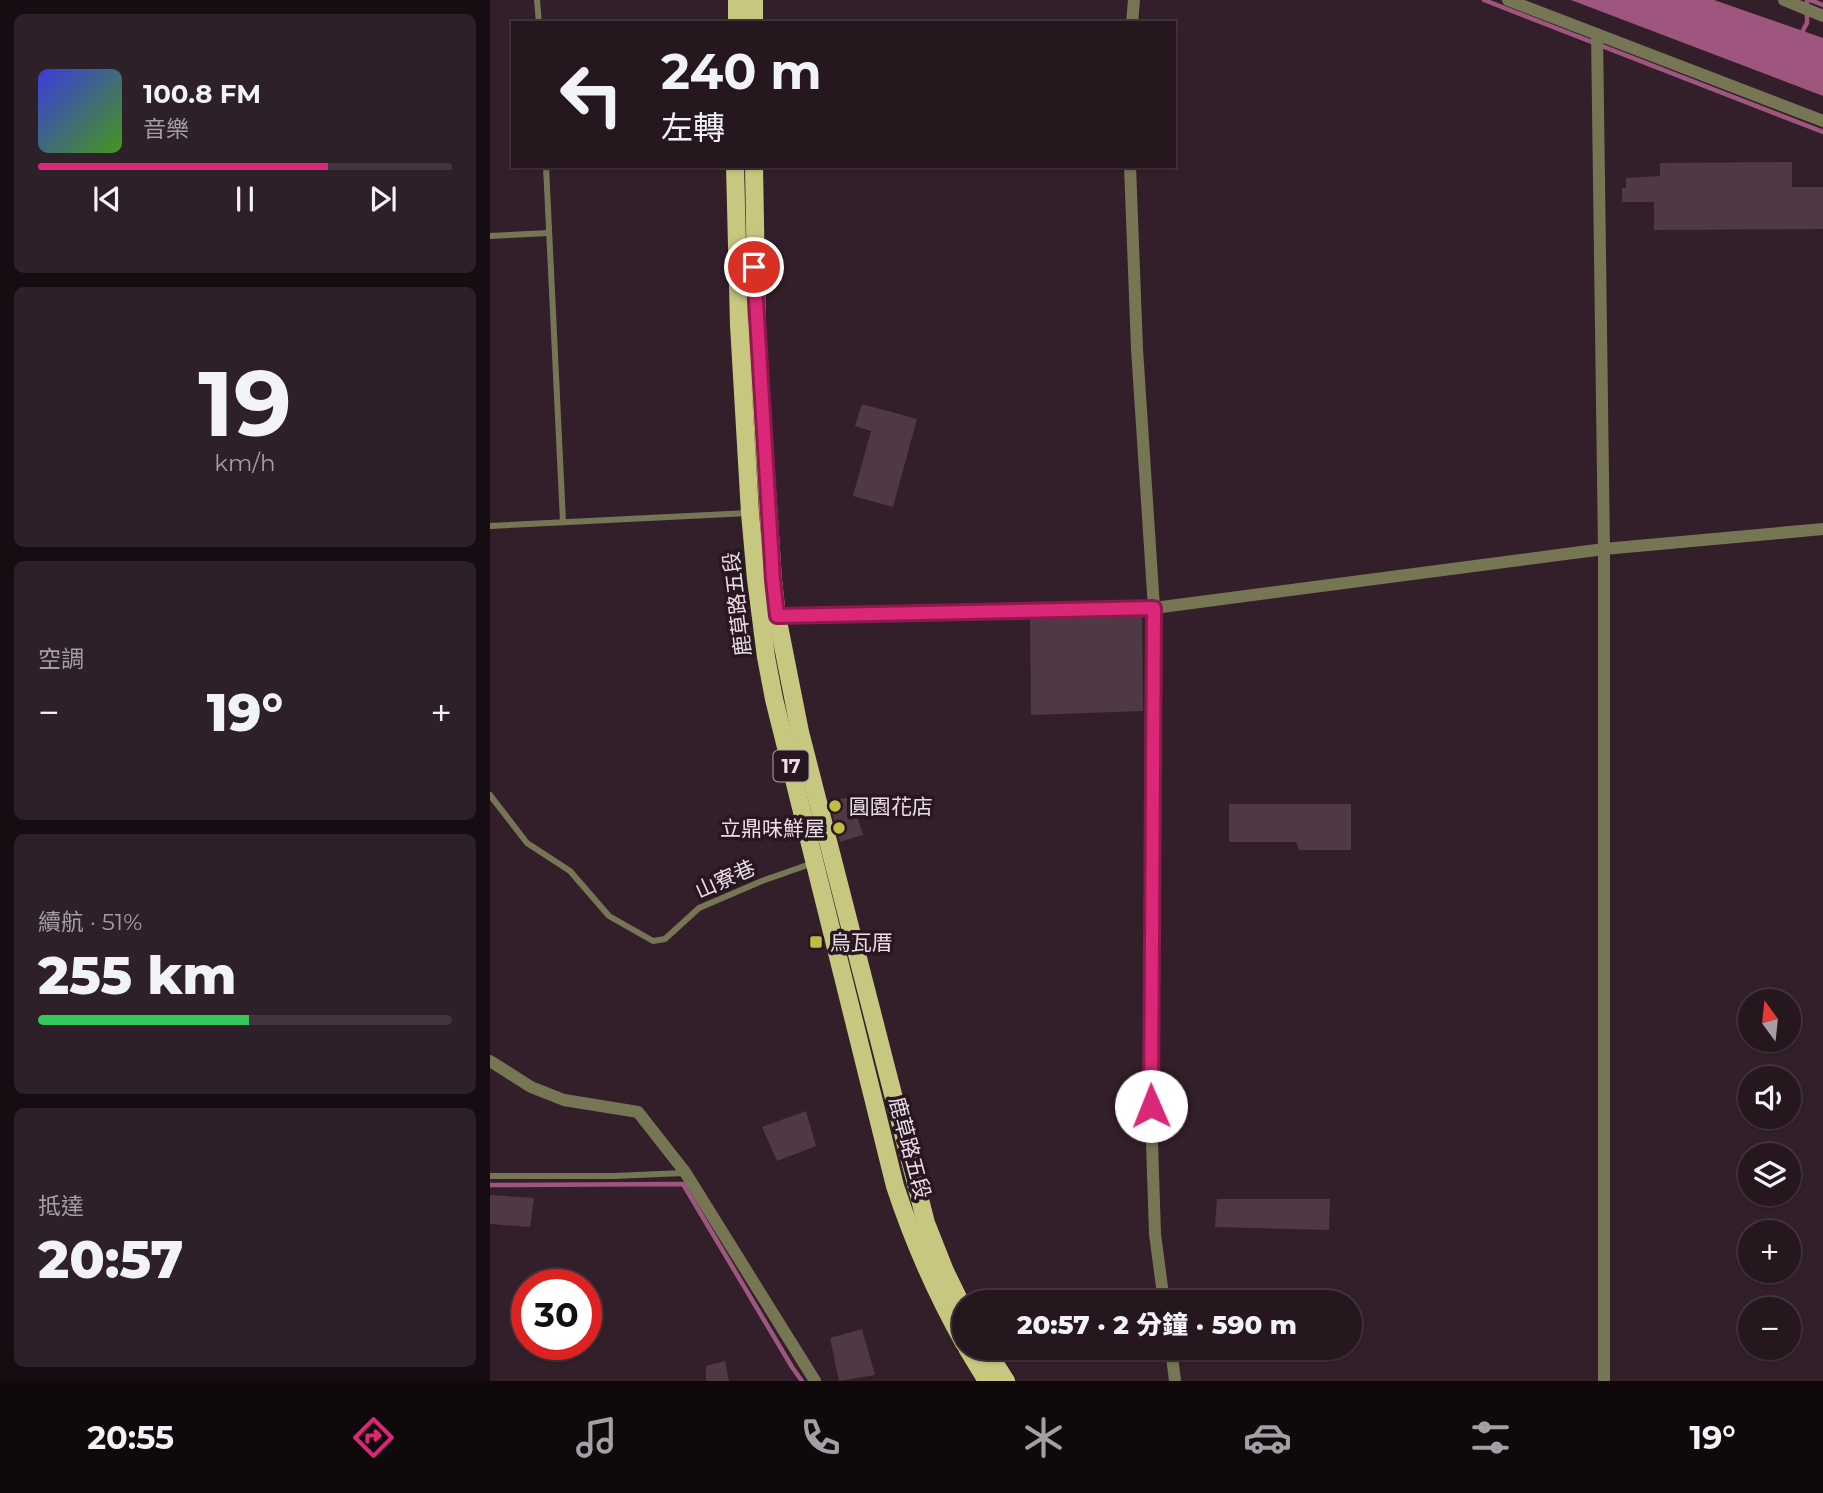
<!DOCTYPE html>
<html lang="zh-TW">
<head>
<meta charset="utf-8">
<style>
	:root { --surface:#26171f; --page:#2e2028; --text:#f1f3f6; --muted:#a49fa4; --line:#42363d; --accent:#db2777 }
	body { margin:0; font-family:Montserrat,"Noto Sans TC",sans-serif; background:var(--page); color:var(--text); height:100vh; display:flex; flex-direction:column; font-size:26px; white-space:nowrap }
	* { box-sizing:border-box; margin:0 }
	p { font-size:23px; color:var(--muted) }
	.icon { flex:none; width:38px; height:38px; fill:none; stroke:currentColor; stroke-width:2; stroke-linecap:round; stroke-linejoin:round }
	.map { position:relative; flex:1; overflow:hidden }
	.side { display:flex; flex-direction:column; gap:14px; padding:14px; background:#150d11; width:490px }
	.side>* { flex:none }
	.top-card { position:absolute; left:21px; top:21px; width:665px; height:147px; border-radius:0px; box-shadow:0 2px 5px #0004,0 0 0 2px var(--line); background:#26171f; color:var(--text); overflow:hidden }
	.needle { width:46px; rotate:345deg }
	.fabs { position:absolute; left:1248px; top:989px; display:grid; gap:14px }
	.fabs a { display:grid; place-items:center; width:63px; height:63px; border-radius:50%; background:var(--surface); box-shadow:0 2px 5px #0004,0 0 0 2px var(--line); font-size:35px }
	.speed { position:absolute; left:21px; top:1269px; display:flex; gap:14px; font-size:35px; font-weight:700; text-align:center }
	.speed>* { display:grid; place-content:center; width:91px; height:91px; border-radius:50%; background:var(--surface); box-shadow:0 2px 5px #0004,0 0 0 2px var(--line); line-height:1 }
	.speed .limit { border:10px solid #d22; background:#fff; color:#111 }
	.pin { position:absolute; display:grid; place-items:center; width:60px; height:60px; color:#fff; margin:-30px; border:4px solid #fff; border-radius:50%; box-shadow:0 2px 7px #0007 }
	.me { position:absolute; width:77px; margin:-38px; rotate:359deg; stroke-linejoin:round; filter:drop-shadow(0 0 5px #0008) }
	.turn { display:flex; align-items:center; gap:24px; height:147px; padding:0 35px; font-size:32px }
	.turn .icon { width:91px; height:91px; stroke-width:2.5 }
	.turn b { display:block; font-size:49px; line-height:60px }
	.big { font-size:52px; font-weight:800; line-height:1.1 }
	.side .card { flex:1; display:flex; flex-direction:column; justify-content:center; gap:10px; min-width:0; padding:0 24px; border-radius:10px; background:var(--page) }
	.side .dial { align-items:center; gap:0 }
	.dial b { font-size:91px; line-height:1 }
	.song { display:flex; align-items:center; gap:21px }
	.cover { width:84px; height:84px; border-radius:10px; background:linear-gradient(135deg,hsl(240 70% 55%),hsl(100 70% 35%)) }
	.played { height:7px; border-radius:4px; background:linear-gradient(90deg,var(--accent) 70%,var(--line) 70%) }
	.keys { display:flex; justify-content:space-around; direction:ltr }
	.heat { display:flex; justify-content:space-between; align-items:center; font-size:38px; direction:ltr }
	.charge { height:10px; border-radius:5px; background:linear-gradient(90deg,#34c759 51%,var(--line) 0) }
	.trip { position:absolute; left:462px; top:1290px; width:410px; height:70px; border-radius:35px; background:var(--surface); box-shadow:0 2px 5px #0004,0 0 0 2px var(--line); font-weight:800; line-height:70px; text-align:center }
	.tabs { display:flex; height:112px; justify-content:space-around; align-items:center; background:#0f090c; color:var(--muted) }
	.tabs .icon { width:49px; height:49px }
	.tabs .current { color:var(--accent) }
	.tabs b { font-size:32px; color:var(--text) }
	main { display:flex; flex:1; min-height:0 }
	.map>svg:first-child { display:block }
</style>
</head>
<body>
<main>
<section class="side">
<div class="card">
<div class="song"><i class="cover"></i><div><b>100.8 FM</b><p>音樂</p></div></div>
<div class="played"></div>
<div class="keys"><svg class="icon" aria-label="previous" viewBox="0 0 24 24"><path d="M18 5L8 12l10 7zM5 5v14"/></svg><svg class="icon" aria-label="pause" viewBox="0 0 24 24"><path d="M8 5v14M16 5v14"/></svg><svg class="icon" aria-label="next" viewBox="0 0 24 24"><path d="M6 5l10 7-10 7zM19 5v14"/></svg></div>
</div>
<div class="card dial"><b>19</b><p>km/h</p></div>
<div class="card"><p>空調</p>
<div class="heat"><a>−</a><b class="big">19°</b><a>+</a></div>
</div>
<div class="card"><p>續航 · 51%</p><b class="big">255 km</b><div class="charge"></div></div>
<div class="card"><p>抵達</p><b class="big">20:57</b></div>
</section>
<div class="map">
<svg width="1333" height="1381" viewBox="0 0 1333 1381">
	<rect width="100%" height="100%" fill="#331f29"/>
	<polygon fill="#9f567e" points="1081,0 1224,0 1333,38 1333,96"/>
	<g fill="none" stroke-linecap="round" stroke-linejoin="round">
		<g stroke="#9f567e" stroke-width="4.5">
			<polyline points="994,0 1333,132"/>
			<polyline points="1320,0 1333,5"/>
			<polyline points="1310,36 1317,23 1317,0"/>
			<polyline points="0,1185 193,1184 302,1367 312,1381"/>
		</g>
	</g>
	<g fill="#4e3944">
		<polygon points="1302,162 1302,187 1333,187 1333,229 1164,230 1164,202 1132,202 1132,188 1136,188 1136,178 1170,176 1170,163"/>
		<polygon points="372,404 427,419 403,507 363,496 381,431 365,426"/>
		<polygon points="652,617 653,711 541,715 540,619"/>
		<polygon points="361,797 373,835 350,842 339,801"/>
		<polygon points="739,804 861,804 861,850 809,850 806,842 739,842"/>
		<polygon points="316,1111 326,1146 287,1161 272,1127"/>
		<polygon points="0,1195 44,1198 40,1227 0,1224"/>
		<polygon points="727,1199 840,1199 839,1230 725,1227"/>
		<polygon points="372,1329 385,1375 349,1381 340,1338"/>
		<polygon points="235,1361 239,1381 216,1381 216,1366"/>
	</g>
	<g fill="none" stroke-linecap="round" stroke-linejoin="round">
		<g stroke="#767655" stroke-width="6">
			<polyline points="47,0 49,23"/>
			<polyline points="56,166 73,522"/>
			<polyline points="0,236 59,233"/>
			<polyline points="0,526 259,513"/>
			<polyline points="0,795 37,843 80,871 119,916 163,941 175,939 209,908 272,881 323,863"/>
			<polyline points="0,1176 123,1176 194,1173"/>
		</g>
		<g stroke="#767655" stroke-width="12">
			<polyline points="1018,0 1333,121"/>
			<polyline points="1294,0 1333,16"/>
			<polyline points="642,23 644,0"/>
			<polyline points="1107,34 1114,549 1114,1381"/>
			<polyline points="640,166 647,349 664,608 660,1081 665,1234 674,1302"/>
			<polyline points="287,616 664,608 1114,549 1333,529"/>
			<polyline points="0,1061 41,1087 74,1100 148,1112 195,1172 325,1381"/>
			<polyline points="681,1348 685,1381"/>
		</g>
		<g stroke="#c7c780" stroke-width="18">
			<polyline points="247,23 247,0"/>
			<polyline points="264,23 264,0"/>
			<path d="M245,166L249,325L260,513L266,579L276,657L284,699L405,1186C423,1241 446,1293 474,1343"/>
			<polyline points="264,166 267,336 283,580 287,616 310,732 436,1223 455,1271 474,1310"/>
			<polyline points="477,1348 497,1381"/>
			<polyline points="495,1348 516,1381"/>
		</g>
	</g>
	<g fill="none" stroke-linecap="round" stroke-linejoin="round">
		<defs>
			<polyline id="route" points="264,267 283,580 287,616 664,608 661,1106"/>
		</defs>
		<use href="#route" stroke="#8e194d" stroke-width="18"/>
		<use href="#route" stroke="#db2777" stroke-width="12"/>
	</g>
	<g fill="#c0be40" stroke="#281620" stroke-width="2.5">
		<circle cx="345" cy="806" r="7"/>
		<circle cx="349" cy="828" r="7"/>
		<rect x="319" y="935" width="14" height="14" rx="3.5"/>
	</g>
	<g text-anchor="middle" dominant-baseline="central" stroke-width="7" stroke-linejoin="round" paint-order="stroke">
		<rect fill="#281620" stroke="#b0a1a9" stroke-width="2" x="283.5" y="750.5" width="35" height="31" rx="5"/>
		<g font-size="19" font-weight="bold" fill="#ebdde4">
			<text x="301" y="766">17</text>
		</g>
		<g font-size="21" fill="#ebdde4" stroke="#281620">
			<text transform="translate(247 604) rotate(-97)">鹿草路五段</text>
			<text transform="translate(235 879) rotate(-24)">山寮巷</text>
			<text transform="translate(420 1148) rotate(75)">鹿草路五段</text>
		</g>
		<g font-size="21" fill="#ebdde4" stroke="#281620" text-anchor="start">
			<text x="359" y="806">圓園花店</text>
			<text x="335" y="828" text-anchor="end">立鼎味鮮屋</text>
			<text x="340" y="942">烏瓦厝</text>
		</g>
	</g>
</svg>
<div class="fabs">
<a><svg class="needle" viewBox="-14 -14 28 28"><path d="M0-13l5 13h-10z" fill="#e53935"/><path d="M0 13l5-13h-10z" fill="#a49fa4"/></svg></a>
<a><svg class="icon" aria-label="sound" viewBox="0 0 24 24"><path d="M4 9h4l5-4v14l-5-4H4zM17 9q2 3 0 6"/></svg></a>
<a><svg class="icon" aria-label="layers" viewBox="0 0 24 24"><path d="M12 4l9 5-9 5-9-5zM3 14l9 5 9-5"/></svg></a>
<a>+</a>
<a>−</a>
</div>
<div class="speed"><div class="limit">30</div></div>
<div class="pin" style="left:264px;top:267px;background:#d93025"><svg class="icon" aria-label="arrive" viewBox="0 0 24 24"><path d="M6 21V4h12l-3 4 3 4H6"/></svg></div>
<svg class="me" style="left:661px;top:1106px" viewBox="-20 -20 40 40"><circle r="19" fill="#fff"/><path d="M0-13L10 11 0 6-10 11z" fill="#db2777"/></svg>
<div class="trip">20:57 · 2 分鐘 · 590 m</div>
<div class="top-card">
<div class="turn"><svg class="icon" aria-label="left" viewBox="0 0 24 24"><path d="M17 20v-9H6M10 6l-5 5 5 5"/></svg><div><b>240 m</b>左轉</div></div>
</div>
</div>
</main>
<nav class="tabs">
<b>20:55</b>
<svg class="icon current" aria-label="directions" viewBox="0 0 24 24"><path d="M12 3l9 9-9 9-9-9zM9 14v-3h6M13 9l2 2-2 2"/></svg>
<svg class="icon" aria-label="music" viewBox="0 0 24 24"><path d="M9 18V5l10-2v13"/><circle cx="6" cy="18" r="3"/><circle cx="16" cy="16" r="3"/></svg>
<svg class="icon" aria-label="phone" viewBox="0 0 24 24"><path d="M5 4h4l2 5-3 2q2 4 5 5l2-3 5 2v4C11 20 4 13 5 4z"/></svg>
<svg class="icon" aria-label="climate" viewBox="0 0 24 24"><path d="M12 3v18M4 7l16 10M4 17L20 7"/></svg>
<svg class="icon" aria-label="car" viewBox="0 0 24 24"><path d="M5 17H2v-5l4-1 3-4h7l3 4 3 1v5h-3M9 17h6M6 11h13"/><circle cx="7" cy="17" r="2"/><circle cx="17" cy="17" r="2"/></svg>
<svg class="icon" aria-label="filters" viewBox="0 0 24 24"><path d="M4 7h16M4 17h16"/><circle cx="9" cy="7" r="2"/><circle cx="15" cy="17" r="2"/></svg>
<b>19°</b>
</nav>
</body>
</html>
